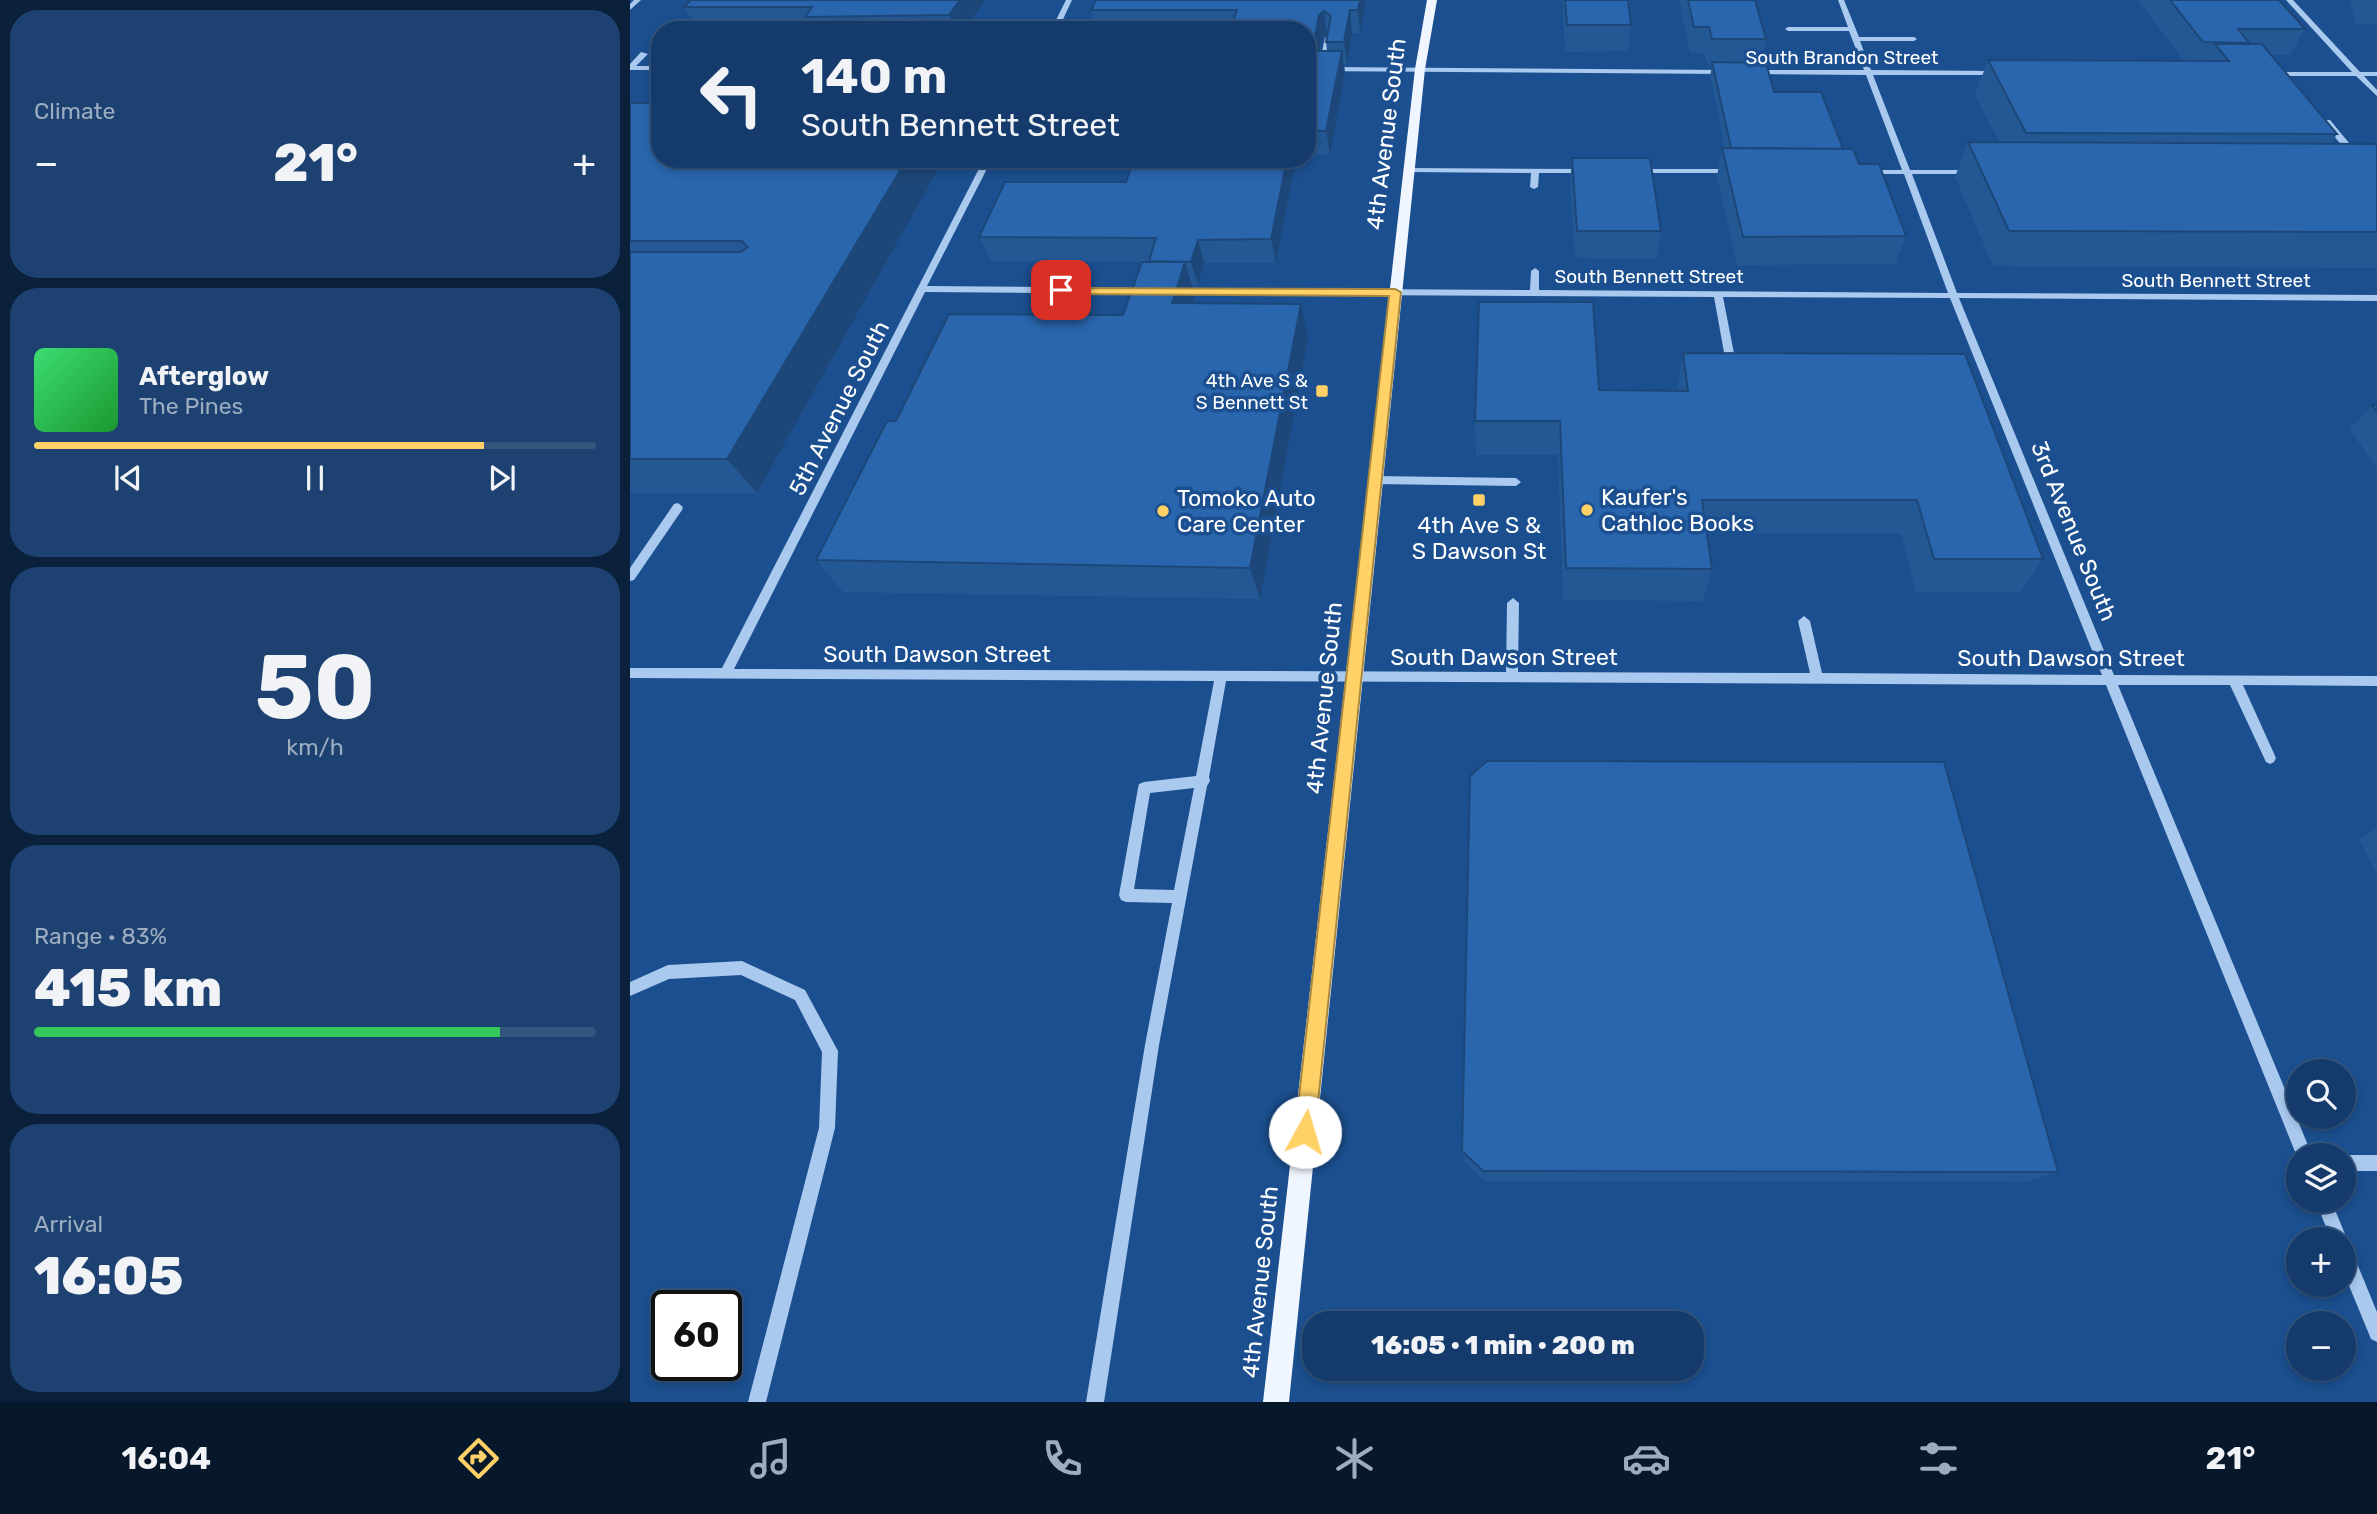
<!DOCTYPE html>
<html lang="en">
<head>
<meta charset="utf-8">
<style>
	:root { --surface:#143b6b; --page:#1d4271; --text:#f1f3f6; --muted:#9dadc1; --line:#33557e; --accent:#ffd166 }
	body { margin:0; font-family:Rubik,sans-serif; background:var(--page); color:var(--text); height:100vh; display:flex; flex-direction:column; font-size:26px; white-space:nowrap }
	* { box-sizing:border-box; margin:0 }
	p { font-size:23px; color:var(--muted) }
	.icon { flex:none; width:38px; height:38px; fill:none; stroke:currentColor; stroke-width:2; stroke-linecap:round; stroke-linejoin:round }
	.map { position:relative; flex:1; overflow:hidden }
	.details { display:flex; flex-direction:column; gap:10px; padding:10px; background:#0b203b; width:630px }
	.details>* { flex:none }
	.hud { position:absolute; left:21px; top:21px; width:665px; height:147px; border-radius:28px; box-shadow:0 4px 10px #0003,0 0 0 2px var(--line); background:#143b6b; color:var(--text); overflow:hidden }
	.buttons { position:absolute; left:1656px; top:1059px; display:grid; gap:14px }
	.buttons a { display:grid; place-items:center; width:70px; height:70px; border-radius:50%; background:var(--surface); box-shadow:0 4px 10px #0003,0 0 0 2px var(--line); font-size:35px }
	.speed { position:absolute; left:21px; top:1290px; display:flex; gap:14px; font-size:35px; font-weight:700; text-align:center }
	.speed>* { display:grid; place-content:center; width:91px; height:91px; border-radius:50%; background:var(--surface); box-shadow:0 4px 10px #0003,0 0 0 2px var(--line); line-height:1 }
	.speed .limit { border:4px solid #111; border-radius:10px; background:#fff; color:#111 }
	.pin { position:absolute; display:grid; place-items:center; width:60px; height:60px; color:#fff; margin:-30px; border-radius:14px; box-shadow:0 4px 10px #0006 }
	.me { position:absolute; width:77px; margin:-38px; rotate:6deg; stroke-linejoin:round; filter:drop-shadow(0 0 5px #0008) }
	.turn { display:flex; align-items:center; gap:24px; height:147px; padding:0 35px; font-size:32px }
	.turn .icon { width:91px; height:91px; stroke-width:2.5 }
	.turn b { display:block; font-size:49px; line-height:60px }
	.big { font-size:52px; font-weight:800; line-height:1.1 }
	.details .card { flex:1; display:flex; flex-direction:column; justify-content:center; gap:10px; min-width:0; padding:0 24px; border-radius:28px; background:var(--page) }
	.details .dial { align-items:center; gap:0 }
	.dial b { font-size:91px; line-height:1 }
	.song { display:flex; align-items:center; gap:21px }
	.cover { width:84px; height:84px; border-radius:10px; background:linear-gradient(135deg,hsl(140 70% 55%),hsl(130 70% 35%)) }
	.played { height:7px; border-radius:4px; background:linear-gradient(90deg,var(--accent) 80%,var(--line) 80%) }
	.keys { display:flex; justify-content:space-around; direction:ltr }
	.heat { display:flex; justify-content:space-between; align-items:center; font-size:38px; direction:ltr }
	.charge { height:10px; border-radius:5px; background:linear-gradient(90deg,#34c759 83%,var(--line) 0) }
	.trip { position:absolute; left:672px; top:1311px; width:402px; height:70px; border-radius:28px; background:var(--surface); box-shadow:0 4px 10px #0003,0 0 0 2px var(--line); font-weight:800; line-height:70px; text-align:center }
	.tab-bar { display:flex; height:112px; justify-content:space-around; align-items:center; background:#08182b; color:var(--muted) }
	.tab-bar .icon { width:49px; height:49px }
	.tab-bar .on { color:var(--accent) }
	.tab-bar b { font-size:32px; color:var(--text) }
	main { display:flex; flex:1; min-height:0 }
	.map>svg:first-child { display:block }
</style>
</head>
<body>
<main>
<section class="details">
<div class="card"><p>Climate</p>
<div class="heat"><a>−</a><b class="big">21°</b><a>+</a></div>
</div>
<div class="card">
<div class="song"><i class="cover"></i><div><b>Afterglow</b><p>The Pines</p></div></div>
<div class="played"></div>
<div class="keys"><svg class="icon" aria-label="previous" viewBox="0 0 24 24"><path d="M18 5L8 12l10 7zM5 5v14"/></svg><svg class="icon" aria-label="pause" viewBox="0 0 24 24"><path d="M8 5v14M16 5v14"/></svg><svg class="icon" aria-label="next" viewBox="0 0 24 24"><path d="M6 5l10 7-10 7zM19 5v14"/></svg></div>
</div>
<div class="card dial"><b>50</b><p>km/h</p></div>
<div class="card"><p>Range · 83%</p><b class="big">415 km</b><div class="charge"></div></div>
<div class="card"><p>Arrival</p><b class="big">16:05</b></div>
</section>
<div class="map">
<svg width="1747" height="1402" viewBox="0 0 1747 1402">
	<rect width="100%" height="100%" fill="#1b4f8f"/>
	<g fill="none" stroke-linecap="round" stroke-linejoin="round">
		<g fill="#a9c9ee" fill-rule="evenodd">
			<polygon points="4,0 11,0 0,10 0,4"/>
			<polygon points="436,0 442,0 428,30 421,30"/>
			<path d="M1208,0H1214L1229,37H1284L1287,39L1284,41H1230L1241,70L1369,71L1373,73L1369,75H1243L1280,170H1341L1345,172L1341,174H1282L1327,293L1747,295V301L1329,298L1484,675L1747,676V686L1613,685L1646,758L1644,762L1640,764L1636,762L1600,685H1488L1682,1155H1668V1159L1476,685L596,681L579,777L580,781L577,786L529,1045L474,1402H456L515,1045L542,903L496,902L491,900L489,895L508,788L509,784L514,782L566,776L584,681L0,678V668H92L354,159H362L297,286L518,288L522,291L518,294L295,292L104,669L876,672L877,603L883,598L889,603L888,672L1180,673L1168,621L1174,616L1180,621L1192,673L1472,675L1320,298L1093,297L1107,369L1102,372L1097,369L1084,297L547,294L543,291L547,288L900,290L901,271L905,268L909,271V290L1318,293L1274,174H1236L1232,172L1236,170H1272L1236,75L1124,74L1120,72L1124,70H1234L1219,31H1158L1155,29L1158,27H1218ZM564,788L544,890L504,889L520,793Z"/>
			<polygon points="1656,0 1663,0 1730,72 1747,72 1747,76 1734,76 1747,90 1747,96 1726,76 1639,76 1639,72 1722,72"/>
			<polygon points="698,36 701,38 697,65 694,67 1096,70 1100,72 1096,74 677,71 677,67 692,67 689,65 695,38"/>
			<polygon points="11,52 18,54 6,66 30,66 30,70 0,70 0,64"/>
			<polygon points="1694,120 1700,120 1729,155 1729,159 1723,159 1694,124"/>
			<polygon points="775,168 956,169 960,171 956,173 909,173 908,187 904,189 900,187 901,173 778,172 775,172"/>
			<polygon points="1002,169 1103,169 1107,171 1103,173 1005,173 1001,171"/>
			<polygon points="745,476 886,478 891,482 886,486 745,484 740,480"/>
			<polygon points="48,503 53,507 52,510 4,580 0,581 0,568 44,504"/>
			<polygon points="112,961 175,990 208,1051 205,1128 136,1402 118,1402 189,1128 192,1052 165,1000 111,975 39,979 0,996 0,982 38,965"/>
			<rect x="1713" y="1155" width="34" height="16"/>
			<polygon points="1685,1200 1701,1200 1717,1239 1716,1243 1719,1244 1747,1312 1747,1342 1741,1339 1713,1271 1713,1239 1701,1239"/>
		</g>
		<polygon fill="#f0f6ff" fill-rule="evenodd" points="797,0 807,0 795,69 659,1402 633,1402 785,69"/>
	</g>
	<g fill="#245895" fill-rule="evenodd">
		<polygon points="61,0 355,0 336,30 68,30 54,7"/>
		<path d="M466,0H736L730,33H722L717,64H714L715,74L700,155L677,154V30H467L461,10ZM697,34L696,42L697,51H690L692,37Z"/>
		<polygon points="932,0 998,0 1001,25 999,51 935,52"/>
		<polygon points="1049,0 1125,0 1136,39 1131,63 1144,92 1213,149 1229,164 1276,236 1265,264 1107,265 1087,176 1092,148 1095,148 1080,76 1082,66 1078,66 1075,53 1060,53"/>
		<polygon points="1508,0 1649,0 1675,29 1660,55 1641,55 1707,134 1701,144 1747,144 1747,268 1363,266 1325,177 1338,142 1369,142 1345,95 1358,60 1554,61"/>
		<polygon points="1720,0 1747,0 1747,24 1725,24"/>
		<polygon points="0,103 30,159 314,159 127,493 0,493"/>
		<polygon points="942,158 1031,231 1027,259 945,258 940,186"/>
		<polygon points="504,159 666,159 646,263 574,263 568,285 561,285 565,296 563,303 678,338 630,599 213,592 186,560 266,421 493,315 519,262 361,261 349,237 496,182"/>
		<polygon points="1053,353 1413,559 1391,592 1286,592 1271,534 1077,533 1082,569 1073,601 933,600 928,455 846,455 845,421 969,390 1047,391"/>
		<polygon points="1742,405 1747,405 1747,469 1720,429"/>
		<polygon points="1747,828 1747,874 1729,839"/>
		<polygon points="832,1151 1428,1172 1395,1182 855,1181 834,1162"/>
	</g>
	<g fill="#1d4779">
		<polygon points="330,0 355,0 336,30 325,30 319,15"/>
		<polygon points="730,0 736,0 730,33 728,10"/>
		<polygon points="720,10 722,33 717,64 714,42"/>
		<polygon points="694,11 697,34 692,37 687,64 677,66 677,43 689,15"/>
		<polygon points="712,51 715,74 700,155 696,131"/>
		<polygon points="277,159 314,159 127,493 97,459"/>
		<polygon points="657,159 666,159 646,263 641,239"/>
		<polygon points="568,240 574,263 568,285 561,262"/>
		<polygon points="555,262 565,296 553,337 542,303"/>
		<polygon points="671,304 678,338 630,599 620,568"/>
	</g>
	<g fill="#2a66ad" stroke="#1d4779" stroke-width="2">
		<polygon points="61,0 330,0 319,15 175,17 182,7 54,7"/>
		<polygon points="466,0 730,0 728,10 720,10 714,42 696,42 701,16 694,11 689,15 684,42 677,43 677,30 600,30 607,10 461,10"/>
		<polygon points="935,0 998,0 1001,25 937,25"/>
		<polygon points="1058,0 1125,0 1136,39 1082,39 1079,27 1064,27"/>
		<polygon points="1540,0 1649,0 1675,29 1608,29 1619,43 1573,42"/>
		<polygon points="1585,44 1632,44 1707,134 1396,133 1358,60 1599,61"/>
		<polygon points="677,51 712,51 696,131 677,131"/>
		<polygon points="1082,62 1136,63 1144,92 1191,92 1213,149 1101,148"/>
		<polygon points="0,103 30,103 30,159 277,159 97,459 0,459 0,252 111,252 118,247 112,241 0,241"/>
		<polygon points="1338,142 1747,144 1747,232 1379,231"/>
		<polygon points="1092,148 1223,149 1229,164 1249,164 1276,236 1113,237"/>
		<polygon points="942,158 1020,158 1031,231 947,231"/>
		<polygon points="504,159 657,159 641,239 568,240 561,262 519,261 526,238 349,237 375,182 496,182"/>
		<polygon points="512,262 555,262 542,303 671,304 620,568 186,560 257,421 266,421 319,314 493,315"/>
		<polygon points="849,302 963,302 969,390 1058,391 1053,353 1335,354 1413,559 1304,559 1287,500 1072,500 1082,569 936,568 930,421 845,421"/>
		<polygon points="1742,405 1747,405 1747,412"/>
		<polygon points="857,761 1314,762 1428,1172 853,1171 832,1151 840,776"/>
	</g>
	<polygon fill="#ffd166" stroke="#a68842" stroke-width="2" points="427,288 765,289 771,292 685,1132 682,1139 675,1142 668,1139 665,1132 759,296 431,294 425,290"/>
	<g fill="#ffd166" stroke="#1b4f8f" stroke-width="2.5">
		<rect x="685" y="384" width="14" height="14" rx="3.5"/>
		<rect x="842" y="493" width="14" height="14" rx="3.5"/>
		<circle cx="957" cy="510" r="7"/>
		<circle cx="533" cy="511" r="7"/>
	</g>
	<g text-anchor="middle" dominant-baseline="central" stroke-width="7" stroke-linejoin="round" paint-order="stroke">
		<g font-size="19" fill="#fff" stroke="#1b4f8f">
			<text x="1212" y="57">South Brandon Street</text>
			<text x="1019" y="276">South Bennett Street</text>
			<text x="1586" y="280">South Bennett Street</text>
		</g>
		<g font-size="19" fill="#fff" stroke="#1b4f8f" text-anchor="end">
			<text x="678" y="380">4th Ave S &amp;<tspan x="678" dy="22">S Bennett St</tspan></text>
		</g>
		<g font-size="23" fill="#fff" stroke="#1b4f8f">
			<text transform="translate(756 134) rotate(-83)">4th Avenue South</text>
			<text transform="translate(209 408) rotate(-63)">5th Avenue South</text>
			<text transform="translate(1444 531) rotate(68)">3rd Avenue South</text>
			<text x="307" y="654">South Dawson Street</text>
			<text x="874" y="657">South Dawson Street</text>
			<text x="1441" y="658">South Dawson Street</text>
			<text transform="translate(694 698) rotate(-84)">4th Avenue South</text>
			<text transform="translate(630 1282) rotate(-84)">4th Avenue South</text>
		</g>
		<g font-size="23" fill="#fff" stroke="#1b4f8f" text-anchor="start">
			<text x="971" y="497">Kaufer's<tspan x="971" dy="26">Cathloc Books</tspan></text>
			<text x="547" y="498">Tomoko Auto<tspan x="547" dy="26">Care Center</tspan></text>
			<text x="849" y="525" text-anchor="middle">4th Ave S &amp;<tspan x="849" dy="26">S Dawson St</tspan></text>
		</g>
	</g>
</svg>
<div class="buttons">
<a><svg class="icon" aria-label="search" viewBox="0 0 24 24"><circle cx="10" cy="10" r="6"/><path d="M15 15l6 6"/></svg></a>
<a><svg class="icon" aria-label="layers" viewBox="0 0 24 24"><path d="M12 4l9 5-9 5-9-5zM3 14l9 5 9-5"/></svg></a>
<a>+</a>
<a>−</a>
</div>
<div class="speed"><div class="limit">60</div></div>
<div class="pin" style="left:431px;top:290px;background:#d93025"><svg class="icon" aria-label="arrive" viewBox="0 0 24 24"><path d="M6 21V4h12l-3 4 3 4H6"/></svg></div>
<svg class="me" style="left:675px;top:1132px" viewBox="-20 -20 40 40"><circle r="19" fill="#fff"/><path d="M0-13L10 11 0 6-10 11z" fill="#ffd166"/></svg>
<div class="trip">16:05 · 1 min · 200 m</div>
<div class="hud">
<div class="turn"><svg class="icon" aria-label="left" viewBox="0 0 24 24"><path d="M17 20v-9H6M10 6l-5 5 5 5"/></svg><div><b>140 m</b>South Bennett Street</div></div>
</div>
</div>
</main>
<nav class="tab-bar">
<b>16:04</b>
<svg class="icon on" aria-label="directions" viewBox="0 0 24 24"><path d="M12 3l9 9-9 9-9-9zM9 14v-3h6M13 9l2 2-2 2"/></svg>
<svg class="icon" aria-label="music" viewBox="0 0 24 24"><path d="M9 18V5l10-2v13"/><circle cx="6" cy="18" r="3"/><circle cx="16" cy="16" r="3"/></svg>
<svg class="icon" aria-label="phone" viewBox="0 0 24 24"><path d="M5 4h4l2 5-3 2q2 4 5 5l2-3 5 2v4C11 20 4 13 5 4z"/></svg>
<svg class="icon" aria-label="climate" viewBox="0 0 24 24"><path d="M12 3v18M4 7l16 10M4 17L20 7"/></svg>
<svg class="icon" aria-label="car" viewBox="0 0 24 24"><path d="M5 17H2v-5l4-1 3-4h7l3 4 3 1v5h-3M9 17h6M6 11h13"/><circle cx="7" cy="17" r="2"/><circle cx="17" cy="17" r="2"/></svg>
<svg class="icon" aria-label="filters" viewBox="0 0 24 24"><path d="M4 7h16M4 17h16"/><circle cx="9" cy="7" r="2"/><circle cx="15" cy="17" r="2"/></svg>
<b>21°</b>
</nav>
</body>
</html>
